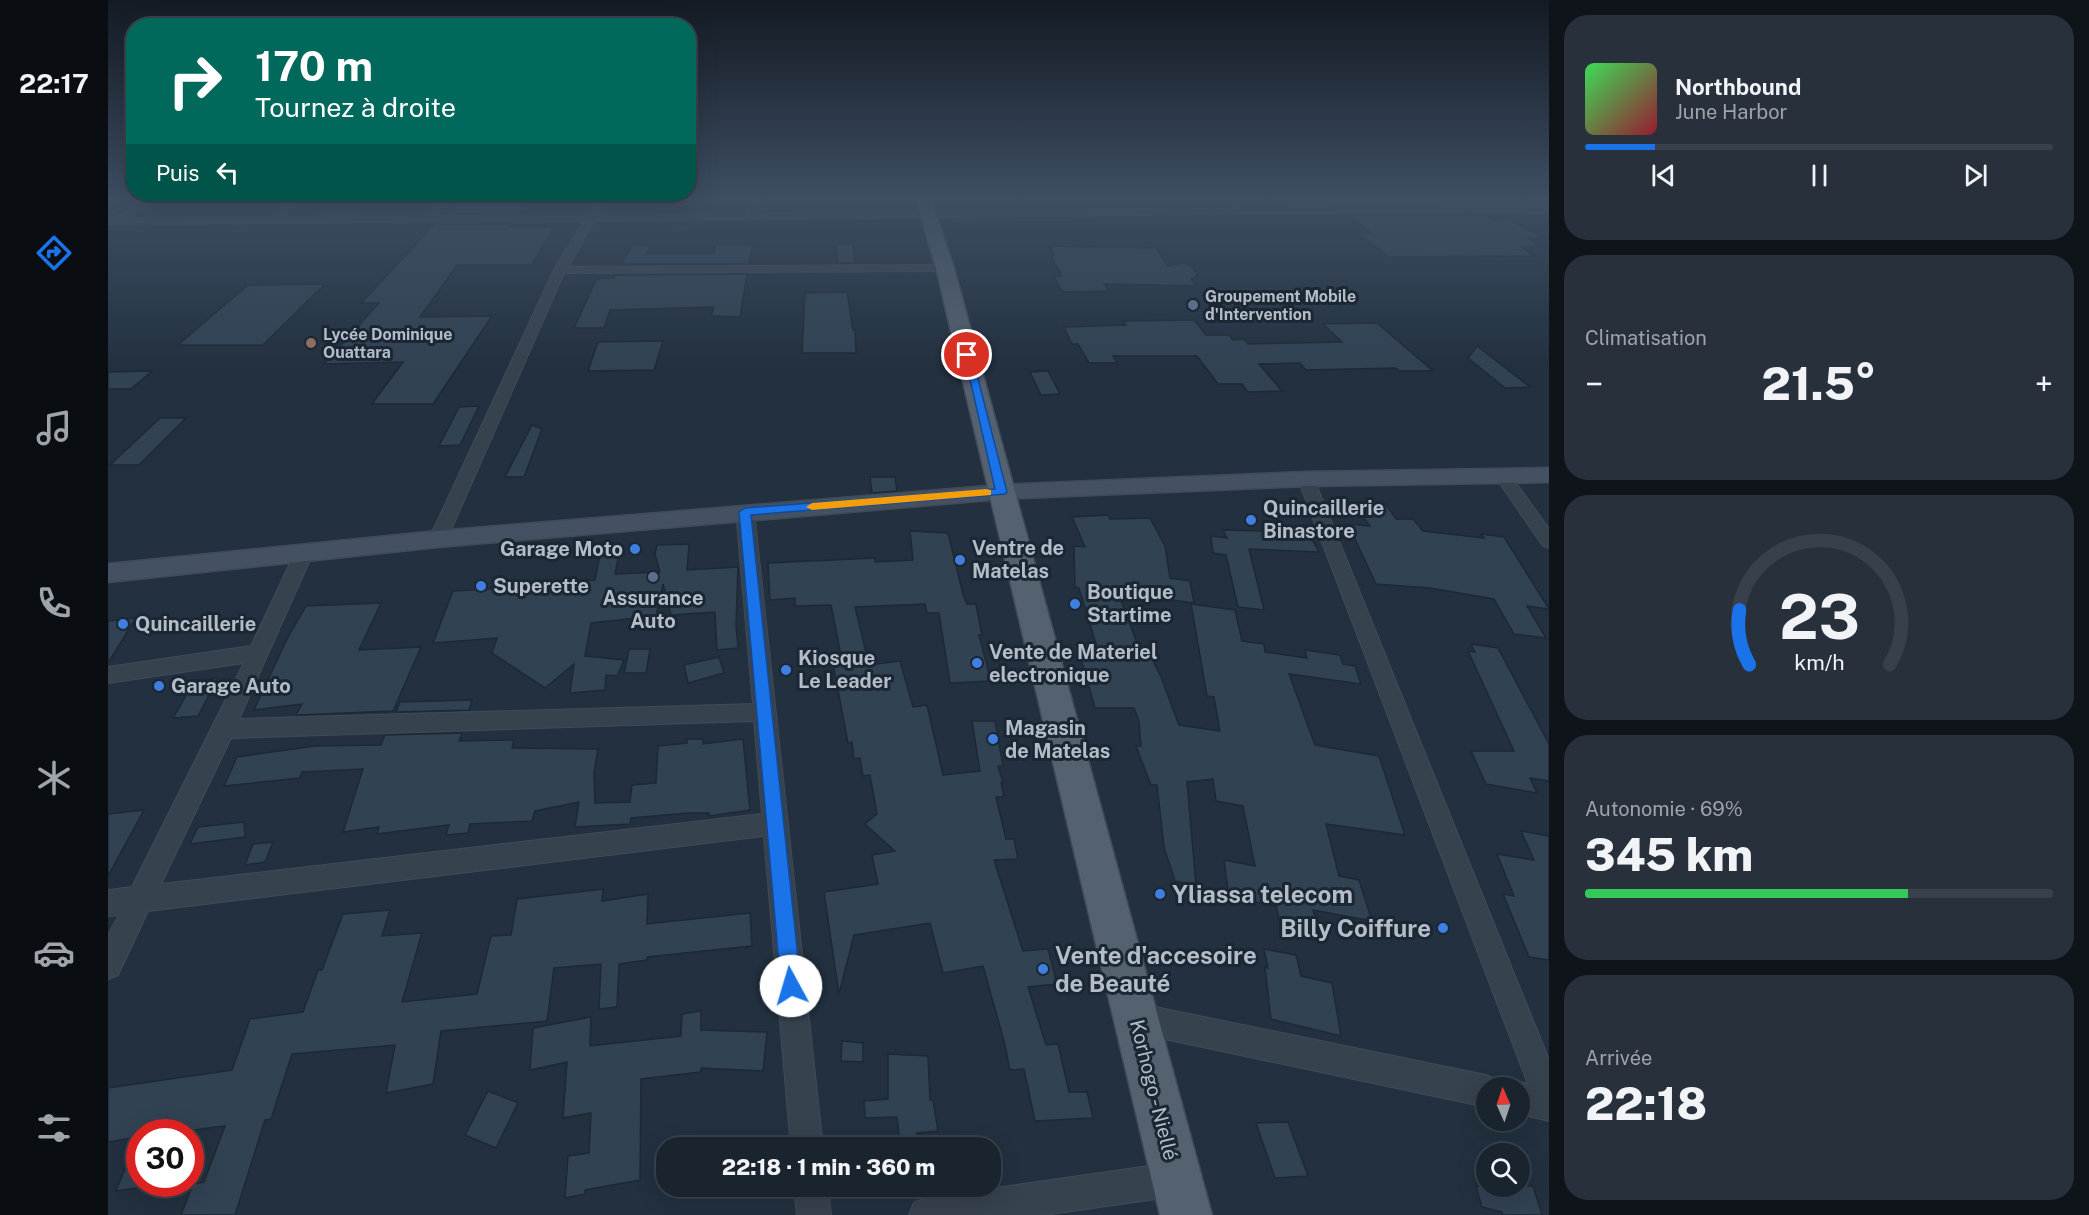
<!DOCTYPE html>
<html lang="fr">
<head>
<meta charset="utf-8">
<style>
	:root { --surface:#1a242f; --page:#27303b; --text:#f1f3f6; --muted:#9fa4aa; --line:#38414b; --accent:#1a73e8 }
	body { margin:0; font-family:"Public Sans",sans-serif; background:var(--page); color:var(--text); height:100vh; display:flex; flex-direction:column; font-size:22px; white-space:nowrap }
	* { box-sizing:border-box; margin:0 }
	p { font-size:20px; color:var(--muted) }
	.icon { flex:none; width:33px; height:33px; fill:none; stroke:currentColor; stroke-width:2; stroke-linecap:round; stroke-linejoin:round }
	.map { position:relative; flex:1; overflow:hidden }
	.side { display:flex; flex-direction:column; gap:15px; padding:15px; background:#0e141a; width:540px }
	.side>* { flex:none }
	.hud { position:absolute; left:18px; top:18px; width:570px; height:183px; border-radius:24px; box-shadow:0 6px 24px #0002,0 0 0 2px var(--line); background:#00695c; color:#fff; overflow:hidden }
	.needle { width:39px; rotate:357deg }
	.buttons { position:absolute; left:1368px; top:1077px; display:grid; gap:12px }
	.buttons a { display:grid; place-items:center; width:54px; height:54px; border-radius:50%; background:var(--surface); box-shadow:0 6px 24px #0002,0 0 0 2px var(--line); font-size:30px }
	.speed { position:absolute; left:18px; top:1119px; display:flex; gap:12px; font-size:30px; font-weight:700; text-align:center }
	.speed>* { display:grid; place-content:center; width:78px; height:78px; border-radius:50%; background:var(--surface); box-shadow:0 6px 24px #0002,0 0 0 2px var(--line); line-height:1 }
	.speed .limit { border:9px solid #d22; background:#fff; color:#111 }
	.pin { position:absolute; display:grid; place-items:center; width:51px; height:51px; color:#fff; margin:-26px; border:3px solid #fff; border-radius:50%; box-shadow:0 2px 6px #0007 }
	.me { position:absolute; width:66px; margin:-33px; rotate:354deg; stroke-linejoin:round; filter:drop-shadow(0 0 4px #0008) }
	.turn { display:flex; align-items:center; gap:21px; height:126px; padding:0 30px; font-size:27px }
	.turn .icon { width:78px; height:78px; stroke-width:2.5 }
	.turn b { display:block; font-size:42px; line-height:51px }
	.then { display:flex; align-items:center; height:57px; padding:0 30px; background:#0003; gap:12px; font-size:22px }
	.big { font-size:45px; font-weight:800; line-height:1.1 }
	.side .tile { flex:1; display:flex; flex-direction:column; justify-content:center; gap:9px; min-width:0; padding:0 21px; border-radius:24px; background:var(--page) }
	.side .dial { align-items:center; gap:0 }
	.dial svg { height:156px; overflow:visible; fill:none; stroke:var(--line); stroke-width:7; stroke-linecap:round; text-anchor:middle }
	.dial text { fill:var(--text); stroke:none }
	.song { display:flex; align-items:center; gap:18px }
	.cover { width:72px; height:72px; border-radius:9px; background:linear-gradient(135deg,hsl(130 70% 55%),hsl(350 70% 35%)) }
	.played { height:6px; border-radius:3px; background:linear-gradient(90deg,var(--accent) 15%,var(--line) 15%) }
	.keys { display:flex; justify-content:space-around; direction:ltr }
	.heat { display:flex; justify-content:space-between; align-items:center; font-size:33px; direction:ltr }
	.charge { height:9px; border-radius:4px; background:linear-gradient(90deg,#34c759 69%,var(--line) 0) }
	.trip { position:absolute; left:548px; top:1137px; width:345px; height:60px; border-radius:24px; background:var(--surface); box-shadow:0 6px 24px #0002,0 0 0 2px var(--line); font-weight:800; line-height:60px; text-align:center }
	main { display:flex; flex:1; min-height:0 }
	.menu { display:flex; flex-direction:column; width:108px; justify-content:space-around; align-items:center; background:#0a0e13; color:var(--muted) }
	.menu .icon { width:42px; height:42px }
	.menu .current { color:var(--accent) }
	.menu b { font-size:27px; color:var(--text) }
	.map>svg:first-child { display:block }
</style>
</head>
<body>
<main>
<nav class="menu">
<b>22:17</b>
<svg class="icon current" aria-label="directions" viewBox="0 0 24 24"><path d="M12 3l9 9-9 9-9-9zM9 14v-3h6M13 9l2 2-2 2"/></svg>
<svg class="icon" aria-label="music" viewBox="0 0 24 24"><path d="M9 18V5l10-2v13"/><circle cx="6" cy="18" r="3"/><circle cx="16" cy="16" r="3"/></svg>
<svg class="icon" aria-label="phone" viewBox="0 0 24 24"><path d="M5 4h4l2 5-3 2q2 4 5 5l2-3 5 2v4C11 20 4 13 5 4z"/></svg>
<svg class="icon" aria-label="climate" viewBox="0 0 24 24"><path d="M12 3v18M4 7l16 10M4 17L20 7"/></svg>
<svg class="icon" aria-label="car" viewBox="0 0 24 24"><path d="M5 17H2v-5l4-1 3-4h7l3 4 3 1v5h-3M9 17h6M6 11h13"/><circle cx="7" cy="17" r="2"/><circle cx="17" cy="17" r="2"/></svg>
<svg class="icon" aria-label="filters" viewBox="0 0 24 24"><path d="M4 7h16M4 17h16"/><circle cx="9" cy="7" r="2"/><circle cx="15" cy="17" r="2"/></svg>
</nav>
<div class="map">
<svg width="1441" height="1215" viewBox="0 0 1441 1215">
	<rect width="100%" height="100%" fill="#22303f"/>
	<g fill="#314253" stroke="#1e2936" stroke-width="1.5">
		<polygon points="351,198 423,198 412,213 337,214"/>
		<polygon points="1215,198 1334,198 1344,204 1224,205"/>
		<polygon points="1239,215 1377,215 1384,220 1402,220 1435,238 1420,238 1434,247 1413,247 1427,256 1281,257 1251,234 1264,233"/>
		<polygon points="327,224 405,224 402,227 446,227 424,265 349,265 312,317 384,316 325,404 264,404 295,362 216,364 271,303 253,303"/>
		<polygon points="728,244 745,244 747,263 729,263"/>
		<polygon points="525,245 543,246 538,254 606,253 607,245 645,245 641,264 513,264"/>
		<polygon points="942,246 1048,248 1060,266 1074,263 1084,266 1090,275 1083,279 1089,286 996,284 1001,291 955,292 945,276 954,276 943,256 947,256"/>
		<polygon points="639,274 632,317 603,316 606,307 502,310 496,328 466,328 488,280 493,278 505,278 507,275"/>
		<polygon points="217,284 155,345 70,345 140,285"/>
		<polygon points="739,292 745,330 747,330 748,353 694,353 697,293"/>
		<polygon points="1086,320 1098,335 1121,335 1125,340 1136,339 1140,344 1234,342 1215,324 1269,323 1325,371 1291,371 1288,368 1198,370 1192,363 1151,364 1174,391 1140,392 1134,384 1110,384 1089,356 1005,356 1009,363 981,363 970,344 964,344 956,327 1018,325 1015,321"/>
		<polygon points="555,341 546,370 480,371 490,342"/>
		<polygon points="1369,346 1422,387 1397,388 1360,358"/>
		<polygon points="44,371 23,389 0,389 0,372"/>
		<polygon points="940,371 952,394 933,395 922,372"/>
		<polygon points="371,406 352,445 331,446 351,407"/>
		<polygon points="52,418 78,418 31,465 2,465"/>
		<polygon points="424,425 434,429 416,477 397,477"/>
		<polygon points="762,477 787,477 789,491 764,493"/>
		<polygon points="1250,503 1278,504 1288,519 1305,519 1315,531 1376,538 1373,534 1396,537 1441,609 1419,606 1438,638 1406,634 1386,599 1322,588 1268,584 1240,524 1262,526 1255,517 1259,517"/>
		<polygon points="1000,515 1002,519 1042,518 1057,546 1062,578 1082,581 1086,603 1010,593 1034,656 1042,655 1053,677 1071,725 1112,731 1106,697 1099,696 1083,604 1127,610 1134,641 1156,644 1157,652 1199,658 1197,650 1232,655 1235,664 1247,666 1253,684 1181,674 1207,745 1271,756 1297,835 1218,824 1231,876 1251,880 1264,921 1205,910 1214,941 1175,935 1168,906 1121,897 1116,860 1147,866 1135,806 1108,801 1105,779 1079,782 1088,885 1067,881 1056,847 1049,785 1043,785 1028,746 1033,746 1031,721 1026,708 987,708 973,659 993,660 971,588 967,587 966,546 977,547 964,517"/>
		<polygon points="1115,530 1200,532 1211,552 1141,549 1156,610 1130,607 1118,555 1105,553 1103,536 1119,538"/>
		<polygon points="802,531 840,533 855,594 859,604 868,604 874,635 871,635 883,681 842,683 831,613 819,613 817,604 747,607 761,665 792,661 805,707 819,705 835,775 872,771 864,721 887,721 895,766 890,766 895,783 893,783 896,797 888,797 898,839 906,839 910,859 886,860 915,951 940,949 949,984 920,987 938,1045 950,1044 961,1092 979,1092 985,1118 927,1121 916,1069 902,1070 896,1041 875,966 835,973 822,923 746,935 731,994 716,892 770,884 764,855 787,851 757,824 769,814 762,775 755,776 752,758 746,759 744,742 740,743 726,669 726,656 733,655 723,605 687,606 687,598 662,600 660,563 767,558 767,562 805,560"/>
		<polygon points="513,544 507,574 552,572 547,554 549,545 581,544 579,570 630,567 628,625 630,648 609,650 607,612 563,615 555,584 548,616 483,623 477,656 516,660 509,676 498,675 497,690 462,693 466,664 437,688 384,653 389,638 325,643 345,591 469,584 470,581 487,580 494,545"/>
		<polygon points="273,603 251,650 313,647 285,711 188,715 194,704 146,710 179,639 198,606"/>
		<polygon points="28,618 0,663 0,621"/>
		<polygon points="1363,644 1390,648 1441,744 1441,781 1422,778 1429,793 1378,784 1363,751 1406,751 1360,651 1367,652"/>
		<polygon points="521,649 542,649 538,673 516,673"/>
		<polygon points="611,657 616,673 580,683 576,665"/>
		<polygon points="110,678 90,716 65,718 87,680"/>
		<polygon points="364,700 361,710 288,712 292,702"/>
		<polygon points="354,733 351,741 406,740 404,748 490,749 486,773 487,803 522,802 524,785 548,783 550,746 579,743 579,739 595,739 595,744 635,739 642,810 601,816 601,813 580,813 523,818 522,824 467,827 471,802 427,811 424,821 362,824 360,833 338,835 341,825 269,834 271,827 235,832 255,769 194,772 192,778 116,786 129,757 207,746 273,745 277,735"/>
		<polygon points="36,810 0,876 0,814"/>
		<polygon points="136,822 137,837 82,844 90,827"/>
		<polygon points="1413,831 1441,836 1441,960 1421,957 1395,894 1406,896 1389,854 1426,860"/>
		<polygon points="165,842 157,862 137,865 145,844"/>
		<polygon points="495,889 494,901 540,894 539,924 642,913 644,946 539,957 539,960 511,964 509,1007 491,1009 493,964 446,968 439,1021 333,1031 325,1084 278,1093 287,1045 184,1054 163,1119 157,1120 127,1215 73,1215 85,1184 96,1182 117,1126 70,1132 32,1132 32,1181 28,1188 8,1191 30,1137 0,1142 0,1088 124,1070 142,1019 195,1012 210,970 214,970 235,914 282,910 274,936 314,933 294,1002 369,994 383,936 403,935 409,899"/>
		<polygon points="1156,949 1188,955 1193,976 1224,983 1233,1036 1163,1019 1157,967 1160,968"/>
		<polygon points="593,1011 593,1030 659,1032 655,1071 593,1068 593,1072 533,1079 532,1180 477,1190 477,1194 457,1198 460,1156 481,1153 483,1113 455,1118 459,1062 422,1070 425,1028 483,1017 482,1046 573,1036 574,1014"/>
		<polygon points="734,1041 755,1043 755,1062 733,1061"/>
		<polygon points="780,1054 820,1056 822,1100 825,1100 830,1131 809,1133 811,1142 792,1144 789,1117 757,1118 756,1101 780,1099"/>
		<polygon points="380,1091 410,1103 388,1148 357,1135"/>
		<polygon points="1180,1122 1200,1176 1167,1178 1148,1123"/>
		<polygon points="1368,1186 1425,1186 1434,1215 1395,1215 1394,1212 1374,1207"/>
	</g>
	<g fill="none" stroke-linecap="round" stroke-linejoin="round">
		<defs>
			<g id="street">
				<polygon points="40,198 52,198 21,218 163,217 187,198 198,198 175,217 317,216 335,198 345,198 328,216 480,215 490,198 500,198 490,215 639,214 641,198 651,198 648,214 1295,206 1441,207 1441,213 1295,212 486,221 460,267 837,265 843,268 837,271 456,273 339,539 336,543 324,543 321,539 446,270 476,221 0,224 0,218 7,218"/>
				<polygon points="1394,470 1400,472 1441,529 1441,548 1435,546 1386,475"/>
				<polygon points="1198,474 1206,479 1441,1060 1441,1121 1412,1114 1412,1088 1401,1088 1412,1082 1420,1084 1190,479"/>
				<path d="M637,507L643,508L646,512L715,1148H683L656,836L40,911L10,975L0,979V935L11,915L0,916V890L24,887L136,663L0,683V667L143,646L187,553L190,549H202L205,553L131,719L645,704L628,512L631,508ZM646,721L654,814L53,884L123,738Z"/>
				<polygon points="1028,1003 1378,1075 1389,1080 1392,1088 1378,1088 1378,1107 1028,1033 1018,1028 1013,1018 1018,1008"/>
				<polygon points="1069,1162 1081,1167 1086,1179 1081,1191 1069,1196 936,1215 801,1215 806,1203 818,1198"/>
				<polygon points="686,1186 720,1186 723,1215 689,1215"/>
			</g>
			<polygon id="secondary" points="1441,468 1441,482 1198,486 893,499 330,547 0,582 0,564 330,531 893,485 1198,472"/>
			<polygon id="primary" points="808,198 822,198 846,268 1104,1215 1052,1215 828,268"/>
		</defs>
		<use href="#street" stroke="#404b58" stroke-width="2"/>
		<use href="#secondary" stroke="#404b58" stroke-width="3"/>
		<use href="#primary" stroke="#404b58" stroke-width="3"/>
		<use href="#street" fill="#37424f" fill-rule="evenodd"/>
		<use href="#secondary" fill="#445162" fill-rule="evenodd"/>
		<use href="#primary" fill="#54616f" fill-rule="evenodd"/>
	</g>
	<linearGradient id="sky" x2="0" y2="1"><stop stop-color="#131a23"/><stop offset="0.54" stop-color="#3e4e63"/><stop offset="1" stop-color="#3e4e63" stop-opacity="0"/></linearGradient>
	<rect width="1441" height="368" fill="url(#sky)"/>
	<polygon fill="#1a73e8" stroke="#114b97" stroke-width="1.5" points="856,353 864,355 899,492 897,494 643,515 693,986 690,993 683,996 676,993 673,986 631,512 637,508 887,489"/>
	<polygon fill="#f59e0b" points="878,489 883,490 883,495 704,510 698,507 704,503"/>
	<g fill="#5c6f8a" stroke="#1c2734" stroke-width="2">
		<circle cx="1085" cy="305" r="6"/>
		<circle cx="545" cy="577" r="6"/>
	</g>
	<circle fill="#8d6e63" stroke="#1c2734" stroke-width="2" cx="203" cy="343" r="6"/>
	<g fill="#3f7fe0" stroke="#1c2734" stroke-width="2">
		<circle cx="1143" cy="520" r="6"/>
		<circle cx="527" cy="549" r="6"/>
		<circle cx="852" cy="560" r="6"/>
		<circle cx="373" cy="586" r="6"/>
		<circle cx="967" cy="604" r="6"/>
		<circle cx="15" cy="624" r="6"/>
		<circle cx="869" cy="663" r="6"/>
		<circle cx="678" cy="670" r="6"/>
		<circle cx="51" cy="686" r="6"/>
		<circle cx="885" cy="739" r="6"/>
		<circle cx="1052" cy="894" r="6"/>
		<circle cx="1335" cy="928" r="6"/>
		<circle cx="935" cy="969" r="6"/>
	</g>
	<g text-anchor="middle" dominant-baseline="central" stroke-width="6" stroke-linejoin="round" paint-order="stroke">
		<g font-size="16" font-weight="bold" fill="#b3bdca" stroke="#1c2734" text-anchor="start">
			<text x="1097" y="296">Groupement Mobile<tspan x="1097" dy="18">d'Intervention</tspan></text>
			<text x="215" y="334">Lycée Dominique<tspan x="215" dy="18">Ouattara</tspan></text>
		</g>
		<g font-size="20" font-weight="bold" fill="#b3bdca" stroke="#1c2734" text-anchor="start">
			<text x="1155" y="508">Quincaillerie<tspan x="1155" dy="23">Binastore</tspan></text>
			<text x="864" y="548">Ventre de<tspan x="864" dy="23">Matelas</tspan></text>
			<text x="515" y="549" text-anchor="end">Garage Moto</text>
			<text x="385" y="586">Superette</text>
			<text x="979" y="592">Boutique<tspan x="979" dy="23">Startime</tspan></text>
			<text x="545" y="598" text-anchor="middle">Assurance<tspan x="545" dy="23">Auto</tspan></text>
			<text x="27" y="624">Quincaillerie</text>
			<text x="881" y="652">Vente de Materiel<tspan x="881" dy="23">electronique</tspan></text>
			<text x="690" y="658">Kiosque<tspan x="690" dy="23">Le Leader</tspan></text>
			<text x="63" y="686">Garage Auto</text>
			<text x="897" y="728">Magasin<tspan x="897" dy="23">de Matelas</tspan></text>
		</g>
		<g font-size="20" fill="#b3bdca" stroke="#1c2734">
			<text transform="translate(1046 1090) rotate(76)">Korhogo - Niellé</text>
		</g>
		<g font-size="24" font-weight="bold" fill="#b3bdca" stroke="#1c2734" text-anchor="start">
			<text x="1064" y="894">Yliassa telecom</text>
			<text x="1323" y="928" text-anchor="end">Billy Coiffure</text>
			<text x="947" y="955">Vente d'accesoire<tspan x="947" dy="28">de Beauté</tspan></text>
		</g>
	</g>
</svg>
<div class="buttons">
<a><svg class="needle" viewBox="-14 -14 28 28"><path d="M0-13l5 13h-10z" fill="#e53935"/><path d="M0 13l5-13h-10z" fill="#9fa4aa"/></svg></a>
<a><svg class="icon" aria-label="search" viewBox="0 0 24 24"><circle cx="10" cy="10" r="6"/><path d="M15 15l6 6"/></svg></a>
</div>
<div class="speed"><div class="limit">30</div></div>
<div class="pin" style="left:859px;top:355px;background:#d93025"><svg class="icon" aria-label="arrive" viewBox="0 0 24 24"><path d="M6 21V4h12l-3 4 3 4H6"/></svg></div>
<svg class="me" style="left:683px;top:986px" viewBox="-20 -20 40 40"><circle r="19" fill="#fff"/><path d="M0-13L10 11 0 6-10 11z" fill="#1a73e8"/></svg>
<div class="trip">22:18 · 1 min · 360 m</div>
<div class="hud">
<div class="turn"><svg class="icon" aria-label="right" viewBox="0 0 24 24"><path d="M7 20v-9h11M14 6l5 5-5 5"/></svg><div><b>170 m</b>Tournez à droite</div></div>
<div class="then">Puis<svg class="icon" aria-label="left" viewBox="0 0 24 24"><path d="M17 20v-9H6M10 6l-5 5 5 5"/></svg></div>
</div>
</div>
<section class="side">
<div class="tile">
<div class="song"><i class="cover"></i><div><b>Northbound</b><p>June Harbor</p></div></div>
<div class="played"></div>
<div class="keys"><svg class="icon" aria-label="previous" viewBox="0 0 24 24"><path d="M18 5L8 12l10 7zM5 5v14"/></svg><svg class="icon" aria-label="pause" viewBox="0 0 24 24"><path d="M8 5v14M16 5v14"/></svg><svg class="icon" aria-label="next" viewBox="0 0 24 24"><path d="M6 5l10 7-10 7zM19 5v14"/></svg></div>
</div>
<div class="tile"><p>Climatisation</p>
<div class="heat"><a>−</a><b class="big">21.5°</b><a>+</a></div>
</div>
<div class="tile dial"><svg viewBox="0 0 100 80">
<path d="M14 69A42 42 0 1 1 86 69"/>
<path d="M14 69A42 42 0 0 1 9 41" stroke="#1a73e8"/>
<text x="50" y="56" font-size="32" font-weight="700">23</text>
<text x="50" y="72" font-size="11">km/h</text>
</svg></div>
<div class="tile"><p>Autonomie · 69%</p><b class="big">345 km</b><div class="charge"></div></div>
<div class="tile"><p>Arrivée</p><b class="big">22:18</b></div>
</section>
</main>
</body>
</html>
